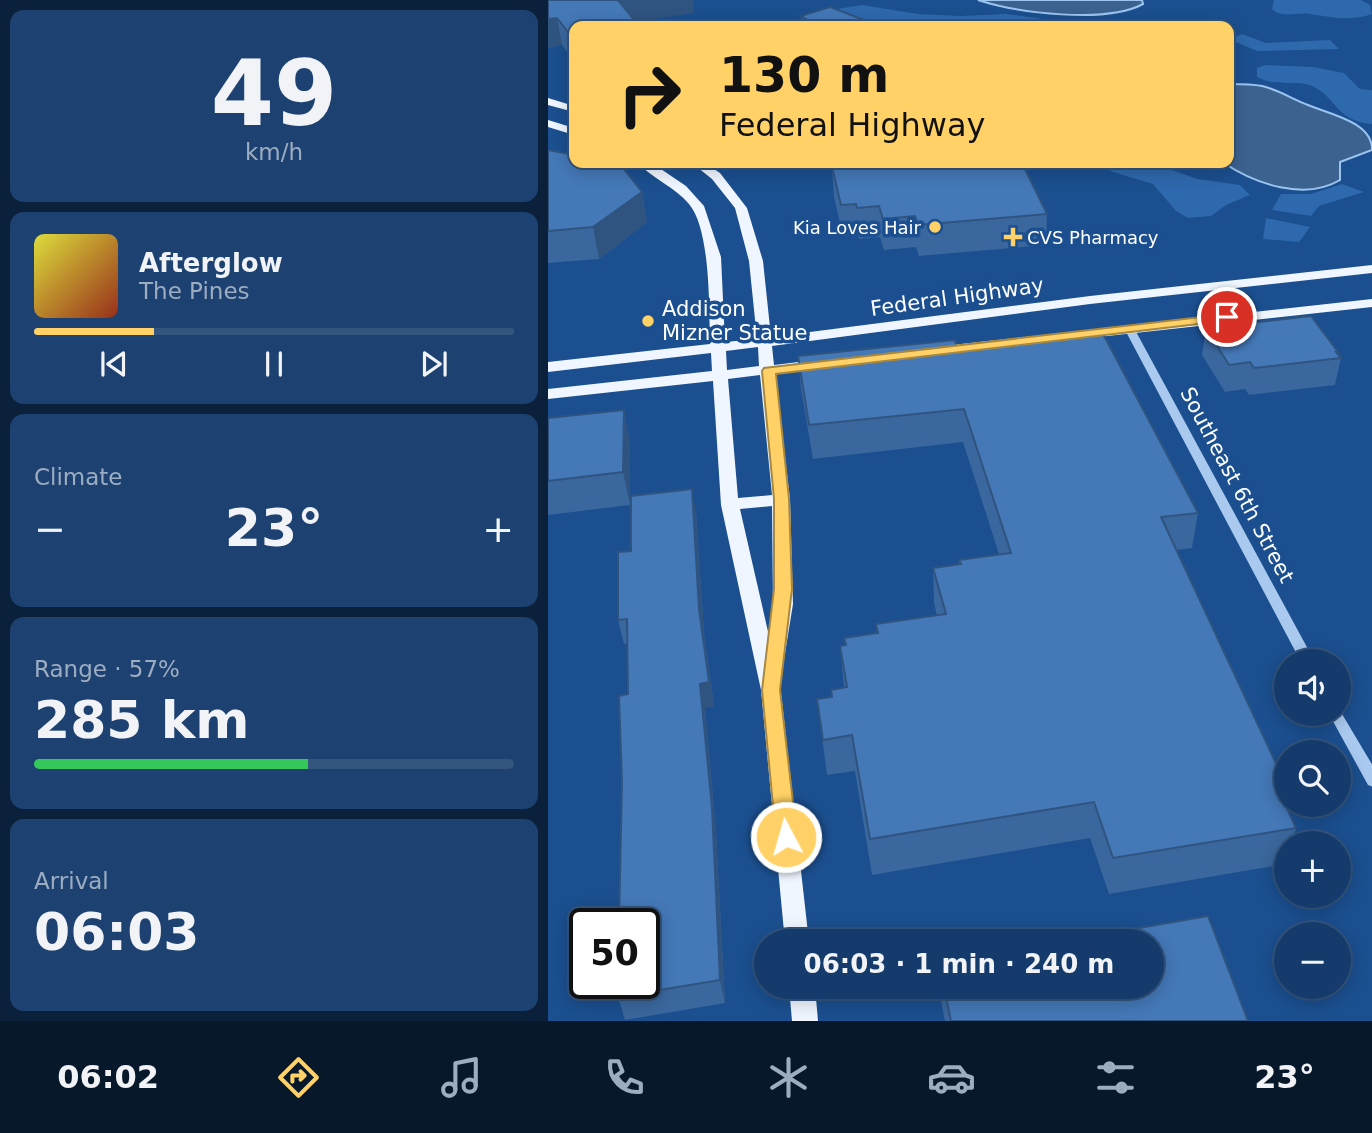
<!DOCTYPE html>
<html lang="en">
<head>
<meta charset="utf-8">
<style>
	:root { --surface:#143b6b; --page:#1d4271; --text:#f1f3f6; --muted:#9dadc1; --line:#33557e; --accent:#ffd166 }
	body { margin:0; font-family:"DejaVu Sans",sans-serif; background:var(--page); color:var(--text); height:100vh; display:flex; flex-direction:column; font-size:26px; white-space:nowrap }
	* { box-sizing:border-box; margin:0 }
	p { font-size:23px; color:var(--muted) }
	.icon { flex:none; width:38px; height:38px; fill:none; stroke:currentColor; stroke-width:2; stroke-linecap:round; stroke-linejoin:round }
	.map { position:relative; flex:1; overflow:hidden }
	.details { display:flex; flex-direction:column; gap:10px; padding:10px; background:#0b203b; width:548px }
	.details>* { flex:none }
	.top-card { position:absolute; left:21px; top:21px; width:665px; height:147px; border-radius:14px; box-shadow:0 4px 18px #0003,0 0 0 2px var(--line); background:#ffd166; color:#111; overflow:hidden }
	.controls { position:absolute; left:726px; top:649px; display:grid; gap:14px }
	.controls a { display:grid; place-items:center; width:77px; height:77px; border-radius:50%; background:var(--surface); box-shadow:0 4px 18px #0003,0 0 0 2px var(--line); font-size:35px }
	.speed { position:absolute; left:21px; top:908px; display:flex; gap:14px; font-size:35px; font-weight:700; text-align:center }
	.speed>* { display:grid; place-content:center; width:91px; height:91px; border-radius:50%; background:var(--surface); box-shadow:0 4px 18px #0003,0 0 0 2px var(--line); line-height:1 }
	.speed .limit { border:4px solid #111; border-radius:10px; background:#fff; color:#111 }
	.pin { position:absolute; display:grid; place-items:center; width:60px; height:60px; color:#fff; margin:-30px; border:4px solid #fff; border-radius:50%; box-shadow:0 2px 7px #0007 }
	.me { position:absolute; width:77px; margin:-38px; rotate:354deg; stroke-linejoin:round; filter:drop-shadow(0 0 5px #0008) }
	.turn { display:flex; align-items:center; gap:24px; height:147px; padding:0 35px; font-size:32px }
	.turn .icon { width:91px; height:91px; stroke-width:2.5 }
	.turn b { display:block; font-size:49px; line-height:60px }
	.big { font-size:52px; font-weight:700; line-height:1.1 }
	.details .card { flex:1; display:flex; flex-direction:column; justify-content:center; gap:10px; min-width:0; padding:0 24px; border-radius:14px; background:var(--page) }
	.details .dial { align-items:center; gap:0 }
	.dial b { font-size:91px; line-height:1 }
	.song { display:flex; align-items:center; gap:21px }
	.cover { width:84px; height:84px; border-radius:10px; background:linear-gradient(135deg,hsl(60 70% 55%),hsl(10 70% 35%)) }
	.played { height:7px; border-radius:4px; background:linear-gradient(90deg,var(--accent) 25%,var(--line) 25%) }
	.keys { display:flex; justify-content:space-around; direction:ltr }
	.heat { display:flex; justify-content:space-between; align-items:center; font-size:38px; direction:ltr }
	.charge { height:10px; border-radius:5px; background:linear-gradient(90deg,#34c759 57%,var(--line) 0) }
	.trip { position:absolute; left:206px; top:929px; width:410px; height:70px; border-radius:35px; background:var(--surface); box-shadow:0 4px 18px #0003,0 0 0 2px var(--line); font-weight:700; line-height:70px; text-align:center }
	.menu { display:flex; height:112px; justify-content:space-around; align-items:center; background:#08182b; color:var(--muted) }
	.menu .icon { width:49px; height:49px }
	.menu .on { color:var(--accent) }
	.menu b { font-size:32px; color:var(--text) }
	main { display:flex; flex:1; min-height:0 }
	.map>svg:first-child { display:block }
</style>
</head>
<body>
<main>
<section class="details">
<div class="card dial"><b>49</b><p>km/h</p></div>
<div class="card">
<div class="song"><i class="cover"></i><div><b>Afterglow</b><p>The Pines</p></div></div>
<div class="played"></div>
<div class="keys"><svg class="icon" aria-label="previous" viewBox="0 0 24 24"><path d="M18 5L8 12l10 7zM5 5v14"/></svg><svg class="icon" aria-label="pause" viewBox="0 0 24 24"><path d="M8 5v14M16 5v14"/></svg><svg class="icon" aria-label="next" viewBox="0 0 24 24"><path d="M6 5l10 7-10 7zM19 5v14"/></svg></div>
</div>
<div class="card"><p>Climate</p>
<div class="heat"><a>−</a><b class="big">23°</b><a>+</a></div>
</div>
<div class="card"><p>Range · 57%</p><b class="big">285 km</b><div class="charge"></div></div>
<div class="card"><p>Arrival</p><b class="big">06:03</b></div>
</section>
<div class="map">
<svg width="825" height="1021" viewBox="0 0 825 1021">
	<rect width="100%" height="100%" fill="#1b4f8f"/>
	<g fill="#2e69ad">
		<path d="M726,0H813L822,5L824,14C802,22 784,17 762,14C749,12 734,19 724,9Z"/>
		<polygon points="314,5 370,14 412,16 458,14 548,26 304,26 289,9"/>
		<polygon points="694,34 718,43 782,40 791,49 709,51 681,39"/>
		<path d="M717,65L765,67L796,73L812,89L824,90V124C787,121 789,97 764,86C750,79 730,88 709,77V68Z"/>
		<polygon points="548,163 622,163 624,170 649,179 692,185 702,195 678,205 663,216 640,218 628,211 605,184 565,172"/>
		<polygon points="794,184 816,192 771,206 763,216 724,210 733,194 763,194"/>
		<polygon points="718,218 762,227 751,242 715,239"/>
	</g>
	<g fill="#3c6290" stroke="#9cc4f0" stroke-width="2">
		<path d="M430,0H594L595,4C558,24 470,13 430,0Z"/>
		<path d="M681,84C692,84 704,84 714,86C731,90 744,99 760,105C781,114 825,122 824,150L792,162V180C757,201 707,184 676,163H681Z"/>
	</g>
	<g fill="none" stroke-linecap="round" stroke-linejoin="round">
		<g fill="#a9c9ee" fill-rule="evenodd">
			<polygon points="581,325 586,328 767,662 753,662 576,328"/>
			<polygon points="791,709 825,766 825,787 820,785 781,714 791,714"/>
		</g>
		<g fill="#f0f6ff" fill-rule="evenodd">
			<polygon points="0,98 26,106 26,112 0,105"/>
			<polygon points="0,120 26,128 26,135 0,127"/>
			<path d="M90,163H104L138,186L156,206L173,257L177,342L209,339L201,261L187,208L164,179L144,163H157L172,173L199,208L215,261L223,337L542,296L825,265V273L542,304L224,346L226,365L275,359L283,364L275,369L227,374L242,499L245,604L232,684L261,942H237L213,690L173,505L165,381L0,399V389L164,371L163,353L0,372V362L162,344C161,310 163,230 141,204C127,187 105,179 90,163ZM210,347L211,366L179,370L178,351ZM212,375L224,495L190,498L180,379ZM224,506L225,604L221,636L192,509Z"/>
			<polygon points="825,299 825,307 386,355 379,351 386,347"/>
			<polygon points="241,987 267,987 270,1021 244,1021"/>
		</g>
	</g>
	<g fill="#3a679d">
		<polygon points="0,0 145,0 146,13 26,26 26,62 14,45"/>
		<polygon points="253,16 332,26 254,26"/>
		<polygon points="0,150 94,192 99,222 51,259 0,263"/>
		<polygon points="284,167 499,214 498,245 371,256 368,247 336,250 332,237 311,239 310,234 295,236 286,197"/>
		<polygon points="658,328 790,352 790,354 793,358 787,385 701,395 697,389 677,392 654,355"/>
		<polygon points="409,350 650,513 644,548 628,550 741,805 740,810 748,828 744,844 738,844 738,864 561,894 542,838 324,875 307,771 279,775 269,699 283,697 296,688 292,646 297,645 296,638 329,633 328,624 389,616 386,603 385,568 411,564 411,560 451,554 415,442 265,459 253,389 250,356"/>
		<polygon points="0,418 82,442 82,505 0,515"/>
		<polygon points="148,512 156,633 166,706 157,708 168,832 177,1003 77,1020 70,997 80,694 79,643 76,644 70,620 83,551"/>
		<polygon points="392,987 604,987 700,1021 397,1021 392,997"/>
	</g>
	<g fill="#305480">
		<polygon points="68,0 145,0 146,13 72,24"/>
		<polygon points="9,18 14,45 0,48 0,19"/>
		<polygon points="94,192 99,222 51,259 45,227"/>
		<polygon points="76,410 82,442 82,505 75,472"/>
		<polygon points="144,489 148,512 156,633 166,706 157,708 168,832 177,1003 172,980 152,684 151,609"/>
		<polygon points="738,797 738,805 741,805 734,831 734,798"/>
	</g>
	<g fill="#4478b7" stroke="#305480" stroke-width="2">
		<polygon points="0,0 70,0 91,26 26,26 26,37 23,36 9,18 0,19"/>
		<polygon points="282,7 332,26 269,26 253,16"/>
		<polygon points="0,150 26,155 26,163 71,163 94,192 45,227 0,231"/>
		<polygon points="339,163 474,163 499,214 370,225 367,216 335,219 331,206 309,208 308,204 293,205 284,167"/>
		<polygon points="763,316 790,352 788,352 793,358 706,368 702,362 681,365 658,328"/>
		<polygon points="554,332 650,513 613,517 738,785 738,797 734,798 748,828 565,858 546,802 322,839 304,735 275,740 269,699 284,697 283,690 299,687 292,646 298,645 296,638 330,633 328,624 398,614 385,568 413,564 411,560 463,553 416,409 261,425 250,356 407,340 409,350"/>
		<polygon points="76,410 75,472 0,481 0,418"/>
		<polygon points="144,489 151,609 161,682 152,684 164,808 172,980 70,997 70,984 96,984 96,924 71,924 74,782 71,696 80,694 79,619 70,620 70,552 83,551 83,496"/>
		<polygon points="660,916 700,1021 403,1021 396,987 604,987 604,942 511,942"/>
	</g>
	<polygon fill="#ffd166" stroke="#a68842" stroke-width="2" points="679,314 686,317 684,320 228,374 241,499 244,589 232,690 249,837 245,843 238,846 231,843 228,837 214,690 226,589 226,499 214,371 216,368"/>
	<g fill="#ffd166" stroke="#1b4f8f" stroke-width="2.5">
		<circle cx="387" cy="227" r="7"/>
		<path d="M461.5 226.5h7v7h7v7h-7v7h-7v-7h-7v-7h7z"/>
		<circle cx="100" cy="321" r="7"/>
	</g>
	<g text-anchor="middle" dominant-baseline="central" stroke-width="7" stroke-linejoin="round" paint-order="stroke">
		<g font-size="18" fill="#fff" stroke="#1b4f8f" text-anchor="end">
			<text x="373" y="227">Kia Loves Hair</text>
			<text x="479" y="237" text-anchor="start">CVS Pharmacy</text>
		</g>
		<g font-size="21" fill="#fff" stroke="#1b4f8f">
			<text transform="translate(409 297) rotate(-8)">Federal Highway</text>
			<text transform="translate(689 485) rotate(62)">Southeast 6th Street</text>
		</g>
		<g font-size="21" fill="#fff" stroke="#1b4f8f" text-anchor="start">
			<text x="114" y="309">Addison<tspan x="114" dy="24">Mizner Statue</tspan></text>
		</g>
	</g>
</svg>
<div class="controls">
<a><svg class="icon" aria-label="sound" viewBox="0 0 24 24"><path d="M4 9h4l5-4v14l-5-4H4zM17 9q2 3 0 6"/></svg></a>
<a><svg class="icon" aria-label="search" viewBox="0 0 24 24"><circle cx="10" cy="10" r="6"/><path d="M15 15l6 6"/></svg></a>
<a>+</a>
<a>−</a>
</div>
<div class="speed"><div class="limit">50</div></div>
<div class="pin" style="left:679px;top:317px;background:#d93025"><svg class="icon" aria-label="arrive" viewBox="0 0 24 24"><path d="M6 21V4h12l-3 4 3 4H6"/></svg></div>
<svg class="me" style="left:238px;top:837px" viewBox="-20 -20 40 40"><circle r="17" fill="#ffd166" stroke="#fff" stroke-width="3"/><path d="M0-11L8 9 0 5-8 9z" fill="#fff"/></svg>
<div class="trip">06:03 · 1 min · 240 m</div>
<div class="top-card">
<div class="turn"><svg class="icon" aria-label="right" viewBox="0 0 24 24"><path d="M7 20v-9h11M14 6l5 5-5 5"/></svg><div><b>130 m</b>Federal Highway</div></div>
</div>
</div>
</main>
<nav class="menu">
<b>06:02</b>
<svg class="icon on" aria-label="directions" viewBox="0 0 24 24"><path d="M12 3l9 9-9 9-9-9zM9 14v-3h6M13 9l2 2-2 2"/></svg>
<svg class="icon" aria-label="music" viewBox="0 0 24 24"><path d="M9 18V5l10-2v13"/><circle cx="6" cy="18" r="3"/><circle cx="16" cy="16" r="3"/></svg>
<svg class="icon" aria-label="phone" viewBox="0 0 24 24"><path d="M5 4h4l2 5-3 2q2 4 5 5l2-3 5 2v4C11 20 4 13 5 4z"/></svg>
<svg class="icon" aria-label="climate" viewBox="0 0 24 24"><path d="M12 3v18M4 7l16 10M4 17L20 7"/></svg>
<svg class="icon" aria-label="car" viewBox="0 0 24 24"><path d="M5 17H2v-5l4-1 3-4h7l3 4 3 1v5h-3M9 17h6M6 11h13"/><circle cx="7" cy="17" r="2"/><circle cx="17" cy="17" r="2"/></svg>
<svg class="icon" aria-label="filters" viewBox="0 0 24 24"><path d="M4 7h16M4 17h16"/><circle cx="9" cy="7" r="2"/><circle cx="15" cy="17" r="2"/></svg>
<b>23°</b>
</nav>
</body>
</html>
